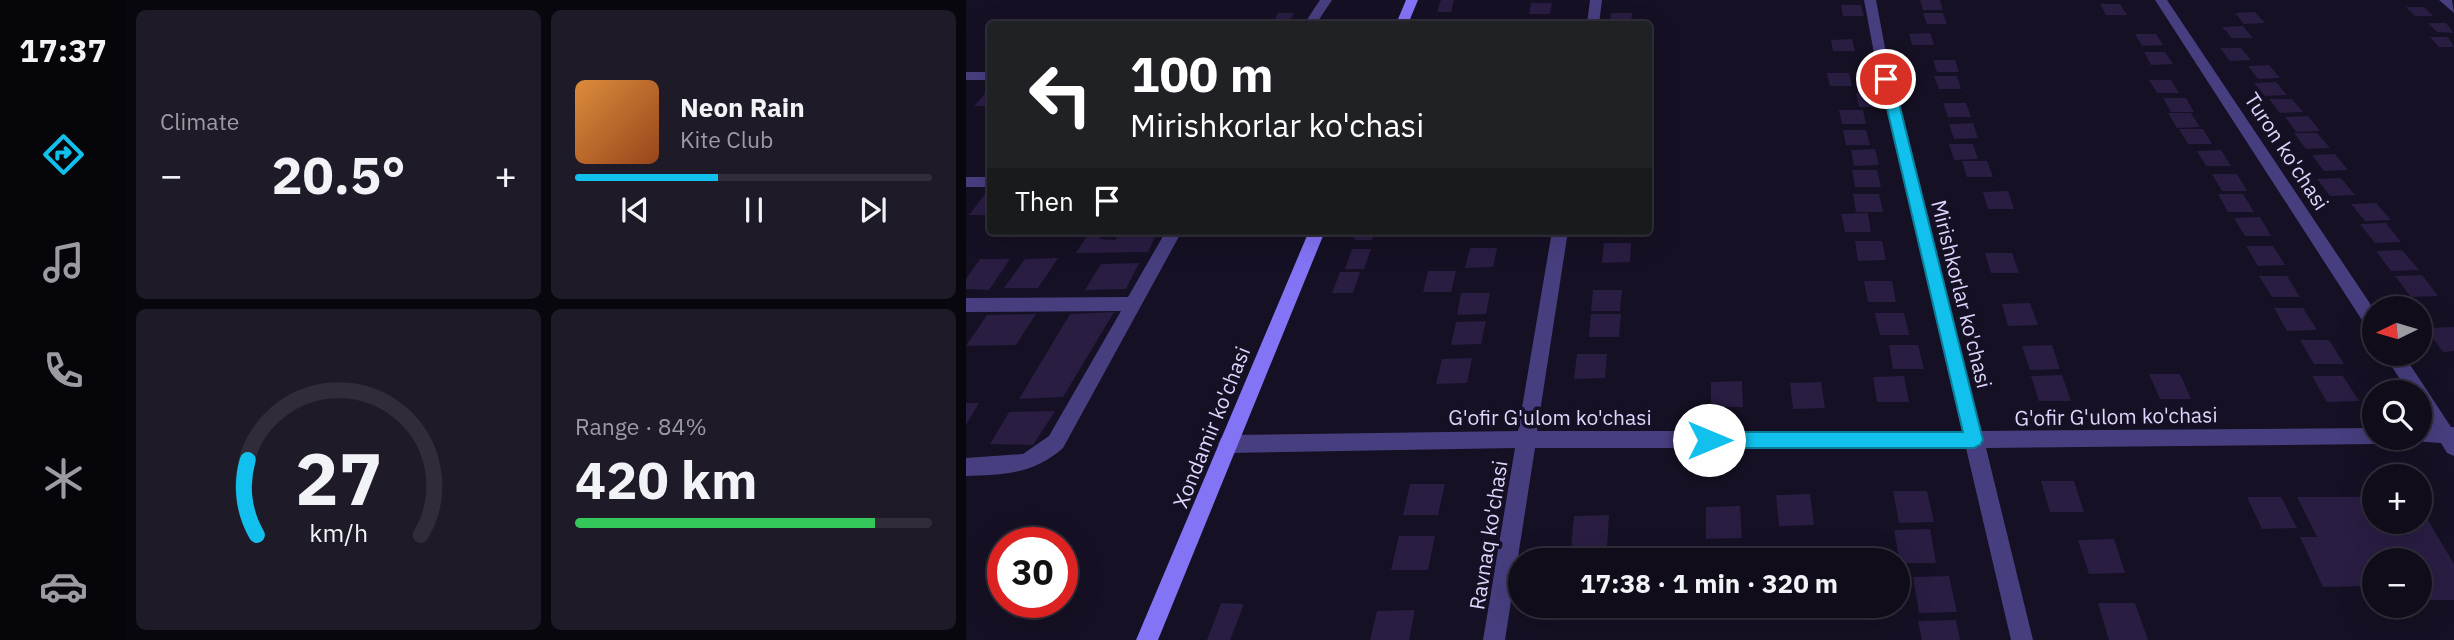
<!DOCTYPE html>
<html lang="en">
<head>
<meta charset="utf-8">
<style>
	:root { --surface:#100c1a; --page:#1e1a27; --text:#f1f3f6; --muted:#9c9ba2; --line:#302c39; --accent:#11c0ec }
	body { margin:0; font-family:"IBM Plex Sans",sans-serif; background:var(--page); color:var(--text); height:100vh; display:flex; flex-direction:column; font-size:26px; white-space:nowrap }
	* { box-sizing:border-box; margin:0 }
	p { font-size:23px; color:var(--muted) }
	.icon { flex:none; width:38px; height:38px; fill:none; stroke:currentColor; stroke-width:2; stroke-linecap:round; stroke-linejoin:round }
	.map { position:relative; flex:1; overflow:hidden }
	.side { display:flex; flex-direction:column; gap:10px; padding:10px; background:#09070e; width:840px }
	.side>* { flex:none }
	.hud { position:absolute; left:21px; top:21px; width:665px; height:214px; border-radius:7px; box-shadow:0 7px 28px #0002,0 0 0 2px var(--line); background:#202124; color:#fff; overflow:hidden }
	.needle { width:46px; rotate:265deg }
	.fabs { position:absolute; left:1396px; top:296px; display:grid; gap:14px }
	.fabs a { display:grid; place-items:center; width:70px; height:70px; border-radius:50%; background:var(--surface); box-shadow:0 7px 28px #0002,0 0 0 2px var(--line); font-size:35px }
	.speed { position:absolute; left:21px; top:527px; display:flex; gap:14px; font-size:35px; font-weight:700; text-align:center }
	.speed>* { display:grid; place-content:center; width:91px; height:91px; border-radius:50%; background:var(--surface); box-shadow:0 7px 28px #0002,0 0 0 2px var(--line); line-height:1 }
	.speed .limit { border:10px solid #d22; background:#fff; color:#111 }
	.pin { position:absolute; display:grid; place-items:center; width:60px; height:60px; color:#fff; margin:-30px; border:4px solid #fff; border-radius:50%; box-shadow:0 2px 7px #0007 }
	.me { position:absolute; width:77px; margin:-38px; rotate:90deg; stroke-linejoin:round; filter:drop-shadow(0 0 5px #0008) }
	.turn { display:flex; align-items:center; gap:24px; height:147px; padding:0 28px; font-size:32px }
	.turn .icon { width:91px; height:91px; stroke-width:2.5 }
	.turn b { display:block; font-size:49px; line-height:60px }
	.then { display:flex; align-items:center; height:66px; padding:0 28px; background:#0003; gap:14px; font-size:26px }
	.big { font-size:52px; font-weight:700; line-height:1.1 }
	.side .widget { flex:1; display:flex; flex-direction:column; justify-content:center; gap:10px; min-width:0; padding:0 24px; border-radius:10px; background:var(--page) }
	.side .dial { align-items:center; gap:0 }
	.dial svg { height:182px; overflow:visible; fill:none; stroke:var(--line); stroke-width:7; stroke-linecap:round; text-anchor:middle }
	.dial text { fill:var(--text); stroke:none }
	.song { display:flex; align-items:center; gap:21px }
	.cover { width:84px; height:84px; border-radius:10px; background:linear-gradient(135deg,hsl(30 70% 55%),hsl(20 70% 35%)) }
	.played { height:7px; border-radius:4px; background:linear-gradient(90deg,var(--accent) 40%,var(--line) 40%) }
	.keys { display:flex; justify-content:space-around; direction:ltr }
	.heat { display:flex; justify-content:space-between; align-items:center; font-size:38px; direction:ltr }
	.charge { height:10px; border-radius:5px; background:linear-gradient(90deg,#34c759 84%,var(--line) 0) }
	.side .tiles { flex:1; display:grid; gap:10px; grid-template-columns:repeat(2,1fr) }
	.trip { position:absolute; left:542px; top:548px; width:402px; height:70px; border-radius:35px; background:var(--surface); box-shadow:0 7px 28px #0002,0 0 0 2px var(--line); font-weight:700; line-height:70px; text-align:center }
	main { display:flex; flex:1; min-height:0 }
	.tab-bar { display:flex; flex-direction:column; width:126px; justify-content:space-around; align-items:center; background:#06050a; color:var(--muted) }
	.tab-bar .icon { width:49px; height:49px }
	.tab-bar .current { color:var(--accent) }
	.tab-bar b { font-size:32px; color:var(--text) }
	.map>svg:first-child { display:block }
</style>
</head>
<body>
<main>
<nav class="tab-bar">
<b>17:37</b>
<svg class="icon current" aria-label="directions" viewBox="0 0 24 24"><path d="M12 3l9 9-9 9-9-9zM9 14v-3h6M13 9l2 2-2 2"/></svg>
<svg class="icon" aria-label="music" viewBox="0 0 24 24"><path d="M9 18V5l10-2v13"/><circle cx="6" cy="18" r="3"/><circle cx="16" cy="16" r="3"/></svg>
<svg class="icon" aria-label="phone" viewBox="0 0 24 24"><path d="M5 4h4l2 5-3 2q2 4 5 5l2-3 5 2v4C11 20 4 13 5 4z"/></svg>
<svg class="icon" aria-label="climate" viewBox="0 0 24 24"><path d="M12 3v18M4 7l16 10M4 17L20 7"/></svg>
<svg class="icon" aria-label="car" viewBox="0 0 24 24"><path d="M5 17H2v-5l4-1 3-4h7l3 4 3 1v5h-3M9 17h6M6 11h13"/><circle cx="7" cy="17" r="2"/><circle cx="17" cy="17" r="2"/></svg>
</nav>
<section class="side">
<div class="tiles">
<div class="widget"><p>Climate</p>
<div class="heat"><a>−</a><b class="big">20.5°</b><a>+</a></div>
</div>
<div class="widget">
<div class="song"><i class="cover"></i><div><b>Neon Rain</b><p>Kite Club</p></div></div>
<div class="played"></div>
<div class="keys"><svg class="icon" aria-label="previous" viewBox="0 0 24 24"><path d="M18 5L8 12l10 7zM5 5v14"/></svg><svg class="icon" aria-label="pause" viewBox="0 0 24 24"><path d="M8 5v14M16 5v14"/></svg><svg class="icon" aria-label="next" viewBox="0 0 24 24"><path d="M6 5l10 7-10 7zM19 5v14"/></svg></div>
</div>
<div class="widget dial"><svg viewBox="0 0 100 80">
<path d="M14 69A42 42 0 1 1 86 69"/>
<path d="M14 69A42 42 0 0 1 10 36" stroke="#11c0ec"/>
<text x="50" y="56" font-size="32" font-weight="700">27</text>
<text x="50" y="72" font-size="11">km/h</text>
</svg></div>
<div class="widget"><p>Range · 84%</p><b class="big">420 km</b><div class="charge"></div></div>
</div>
</section>
<div class="map">
<svg width="1488" height="640" viewBox="0 0 1488 640">
	<rect width="100%" height="100%" fill="#151023"/>
	<g fill="#291d42">
		<polygon points="475,0 488,0 485,12 471,12"/>
		<polygon points="954,0 974,0 977,10 957,10"/>
		<polygon points="565,3 586,3 584,14 563,14"/>
		<polygon points="1134,4 1154,4 1161,15 1140,15"/>
		<polygon points="875,5 895,5 898,16 877,16"/>
		<polygon points="1440,7 1458,7 1467,16 1449,16"/>
		<polygon points="1289,12 1299,23 1278,24 1269,13"/>
		<polygon points="312,13 328,13 323,22 307,22"/>
		<polygon points="645,13 666,13 665,24 644,24"/>
		<polygon points="957,13 977,13 981,24 961,24"/>
		<polygon points="1462,23 1480,23 1488,33 1471,32"/>
		<polygon points="1277,26 1287,38 1266,38 1256,27"/>
		<polygon points="964,33 968,45 946,45 943,34"/>
		<polygon points="1169,34 1190,34 1197,45 1176,46"/>
		<polygon points="1464,37 1482,37 1488,47 1473,47"/>
		<polygon points="886,39 889,51 867,51 865,40"/>
		<polygon points="1254,48 1275,48 1285,60 1264,61"/>
		<polygon points="1178,52 1199,52 1207,64 1185,65"/>
		<polygon points="967,60 989,60 993,72 971,72"/>
		<polygon points="1303,65 1314,78 1292,79 1282,66"/>
		<polygon points="861,73 883,73 886,86 864,86"/>
		<polygon points="968,76 991,76 995,89 973,89"/>
		<polygon points="1183,80 1205,80 1213,93 1191,93"/>
		<polygon points="1310,82 1321,95 1299,96 1288,83"/>
		<polygon points="24,88 24,106 8,106"/>
		<polygon points="890,93 913,93 916,107 893,107"/>
		<polygon points="1197,98 1220,98 1228,112 1205,112"/>
		<polygon points="1303,99 1326,99 1337,112 1314,113"/>
		<polygon points="977,103 1000,103 1005,117 982,117"/>
		<polygon points="873,110 897,110 900,124 876,124"/>
		<polygon points="1202,113 1225,113 1234,127 1211,128"/>
		<polygon points="1342,116 1354,131 1330,132 1319,117"/>
		<polygon points="1007,123 1012,138 988,139 983,124"/>
		<polygon points="1213,129 1237,129 1246,144 1222,144"/>
		<polygon points="877,130 900,130 904,145 880,145"/>
		<polygon points="1328,133 1351,133 1364,148 1340,149"/>
		<polygon points="983,144 1007,144 1012,159 988,160"/>
		<polygon points="909,149 913,165 888,166 885,150"/>
		<polygon points="1255,150 1265,166 1240,166 1231,151"/>
		<polygon points="1369,154 1382,170 1358,171 1346,155"/>
		<polygon points="996,161 1021,161 1027,177 1001,177"/>
		<polygon points="886,170 911,170 915,187 889,187"/>
		<polygon points="1246,174 1271,174 1281,191 1256,191"/>
		<polygon points="1375,178 1389,195 1364,196 1351,179"/>
		<polygon points="22,190 24,190 24,215 3,215"/>
		<polygon points="1042,191 1048,209 1022,209 1017,192"/>
		<polygon points="887,194 913,194 917,212 890,212"/>
		<polygon points="1252,194 1277,194 1288,212 1262,212"/>
		<polygon points="1410,203 1425,220 1399,221 1385,204"/>
		<polygon points="902,213 905,232 879,232 875,214"/>
		<polygon points="1294,217 1305,236 1279,236 1268,218"/>
		<polygon points="1420,223 1435,242 1409,243 1394,224"/>
		<polygon points="124,231 138,231 133,239 149,240 156,231 192,231 182,252 110,253"/>
		<polygon points="391,231 409,231 406,240 388,240"/>
		<polygon points="889,241 916,241 920,260 892,261"/>
		<polygon points="638,243 665,243 664,262 636,263"/>
		<polygon points="1280,246 1307,246 1319,265 1292,266"/>
		<polygon points="504,248 531,248 527,267 499,268"/>
		<polygon points="386,249 405,249 398,269 379,269"/>
		<polygon points="1436,250 1453,270 1425,271 1410,251"/>
		<polygon points="1019,253 1046,253 1053,273 1025,273"/>
		<polygon points="92,258 72,288 38,288 59,259"/>
		<polygon points="14,259 44,259 23,290 0,289 0,279"/>
		<polygon points="173,263 160,289 119,290 135,264"/>
		<polygon points="462,271 490,271 485,292 457,292"/>
		<polygon points="374,272 394,272 387,293 366,293"/>
		<polygon points="1456,275 1472,296 1445,297 1429,276"/>
		<polygon points="1293,276 1321,276 1334,297 1306,297"/>
		<polygon points="898,281 926,281 930,302 902,302"/>
		<polygon points="627,290 656,290 654,311 625,311"/>
		<polygon points="495,293 524,293 520,314 491,315"/>
		<polygon points="1064,303 1072,325 1042,326 1036,304"/>
		<polygon points="1308,308 1337,308 1351,330 1321,331"/>
		<polygon points="148,312 97,397 53,399 104,314"/>
		<polygon points="909,313 938,313 943,335 914,335"/>
		<polygon points="70,314 50,345 0,346 21,315"/>
		<polygon points="625,314 655,314 653,337 623,337"/>
		<polygon points="520,321 515,344 485,345 490,322"/>
		<polygon points="1488,327 1488,351 1477,352 1459,328"/>
		<polygon points="1334,340 1363,340 1378,364 1348,364"/>
		<polygon points="923,345 952,345 958,369 927,369"/>
		<polygon points="1086,345 1094,369 1064,370 1056,346"/>
		<polygon points="611,354 641,354 639,378 608,379"/>
		<polygon points="506,358 501,383 470,384 476,359"/>
		<polygon points="1183,374 1214,374 1225,399 1194,399"/>
		<polygon points="1096,375 1105,401 1073,401 1065,376"/>
		<polygon points="938,376 943,402 911,402 907,377"/>
		<polygon points="1346,376 1377,376 1393,401 1361,402"/>
		<polygon points="776,381 777,407 745,407 745,382"/>
		<polygon points="855,382 859,408 827,409 824,383"/>
		<polygon points="0,403 13,403 0,425"/>
		<polygon points="89,411 67,445 24,444 43,412"/>
		<polygon points="1075,481 1108,481 1118,512 1084,512"/>
		<polygon points="444,484 479,484 472,515 437,515"/>
		<polygon points="927,491 961,491 968,522 933,523"/>
		<polygon points="844,494 848,525 813,526 810,495"/>
		<polygon points="1281,497 1315,497 1331,528 1296,529"/>
		<polygon points="1331,497 1409,497 1409,522 1454,522 1454,507 1488,564 1488,600 1454,600 1454,560 1409,560 1409,586 1357,587 1334,537 1351,537"/>
		<polygon points="774,506 776,538 740,539 740,507"/>
		<polygon points="643,515 641,548 605,549 608,516"/>
		<polygon points="964,529 970,563 934,563 928,530"/>
		<polygon points="433,536 469,536 462,570 425,570"/>
		<polygon points="1148,539 1159,573 1123,574 1112,540"/>
		<polygon points="983,576 991,612 953,613 947,577"/>
		<polygon points="255,603 278,604 264,640 241,640"/>
		<polygon points="1132,603 1169,603 1182,640 1143,640"/>
		<polygon points="449,610 443,640 404,640 411,611"/>
		<polygon points="990,620 994,640 956,640 952,621"/>
	</g>
	<g fill="none" stroke-linecap="round" stroke-linejoin="round">
		<g fill="#473e7f" fill-rule="evenodd">
			<polygon points="354,0 366,0 350,24 338,24"/>
			<polygon points="624,0 636,0 633,24 621,24"/>
			<polygon points="898,0 910,0 920,53 1015,431 1409,428 1409,438 1418,438 1416,442 1409,444 1020,448 1067,640 1045,640 1000,448 569,448 539,640 517,640 549,448 262,453 255,450 252,444 255,438 262,435 552,431 586,231 602,231 571,431 996,431 908,53"/>
			<polygon points="1189,0 1201,0 1409,311 1409,333 1403,331"/>
			<polygon points="1473,0 1486,0 1488,13"/>
			<rect x="0" y="72" width="24" height="8"/>
			<rect x="0" y="177" width="24" height="10"/>
			<path d="M200,231H216L97,448C68,474 37,475 0,476V458L57,454L83,436L155,311L0,312V298L162,297Z"/>
			<polygon points="1418,354 1437,354 1485,427 1488,427 1488,456 1481,453 1475,443 1447,441 1445,438 1454,438 1454,427 1464,427 1454,411 1454,392 1442,392"/>
		</g>
		<g fill="#8373f5" fill-rule="evenodd">
			<polygon points="440,0 452,0 442,24 430,24"/>
			<polygon points="343,231 359,231 192,640 170,640"/>
		</g>
	</g>
	<polygon fill="#11c0ec" stroke="#0b7d99" stroke-width="2" points="920,75 927,79 1017,440 1014,445 1008,448 743,448 737,445 734,440 737,434 743,432 997,432 914,79"/>
	<g text-anchor="middle" dominant-baseline="central" stroke-width="7" stroke-linejoin="round" paint-order="stroke">
		<g font-size="21" fill="#ddd5fc" stroke="#151023">
			<text transform="translate(1321 151) rotate(57)">Turon ko'chasi</text>
			<text transform="translate(996 294) rotate(76)">Mirishkorlar ko'chasi</text>
			<text transform="translate(1150 416) rotate(-1)">G'ofir G'ulom ko'chasi</text>
			<text x="584" y="417">G'ofir G'ulom ko'chasi</text>
			<text transform="translate(245 427) rotate(-68)">Xondamir ko'chasi</text>
			<text transform="translate(522 535) rotate(-81)">Ravnaq ko'chasi</text>
		</g>
	</g>
</svg>
<div class="fabs">
<a><svg class="needle" viewBox="-14 -14 28 28"><path d="M0-13l5 13h-10z" fill="#e53935"/><path d="M0 13l5-13h-10z" fill="#9c9ba2"/></svg></a>
<a><svg class="icon" aria-label="search" viewBox="0 0 24 24"><circle cx="10" cy="10" r="6"/><path d="M15 15l6 6"/></svg></a>
<a>+</a>
<a>−</a>
</div>
<div class="speed"><div class="limit">30</div></div>
<div class="pin" style="left:920px;top:79px;background:#d93025"><svg class="icon" aria-label="arrive" viewBox="0 0 24 24"><path d="M6 21V4h12l-3 4 3 4H6"/></svg></div>
<svg class="me" style="left:743px;top:440px" viewBox="-20 -20 40 40"><circle r="19" fill="#fff"/><path d="M0-13L10 11 0 6-10 11z" fill="#11c0ec"/></svg>
<div class="trip">17:38 · 1 min · 320 m</div>
<div class="hud">
<div class="turn"><svg class="icon" aria-label="left" viewBox="0 0 24 24"><path d="M17 20v-9H6M10 6l-5 5 5 5"/></svg><div><b>100 m</b>Mirishkorlar ko'chasi</div></div>
<div class="then">Then<svg class="icon" aria-label="arrive" viewBox="0 0 24 24"><path d="M6 21V4h12l-3 4 3 4H6"/></svg></div>
</div>
</div>
</main>
</body>
</html>
